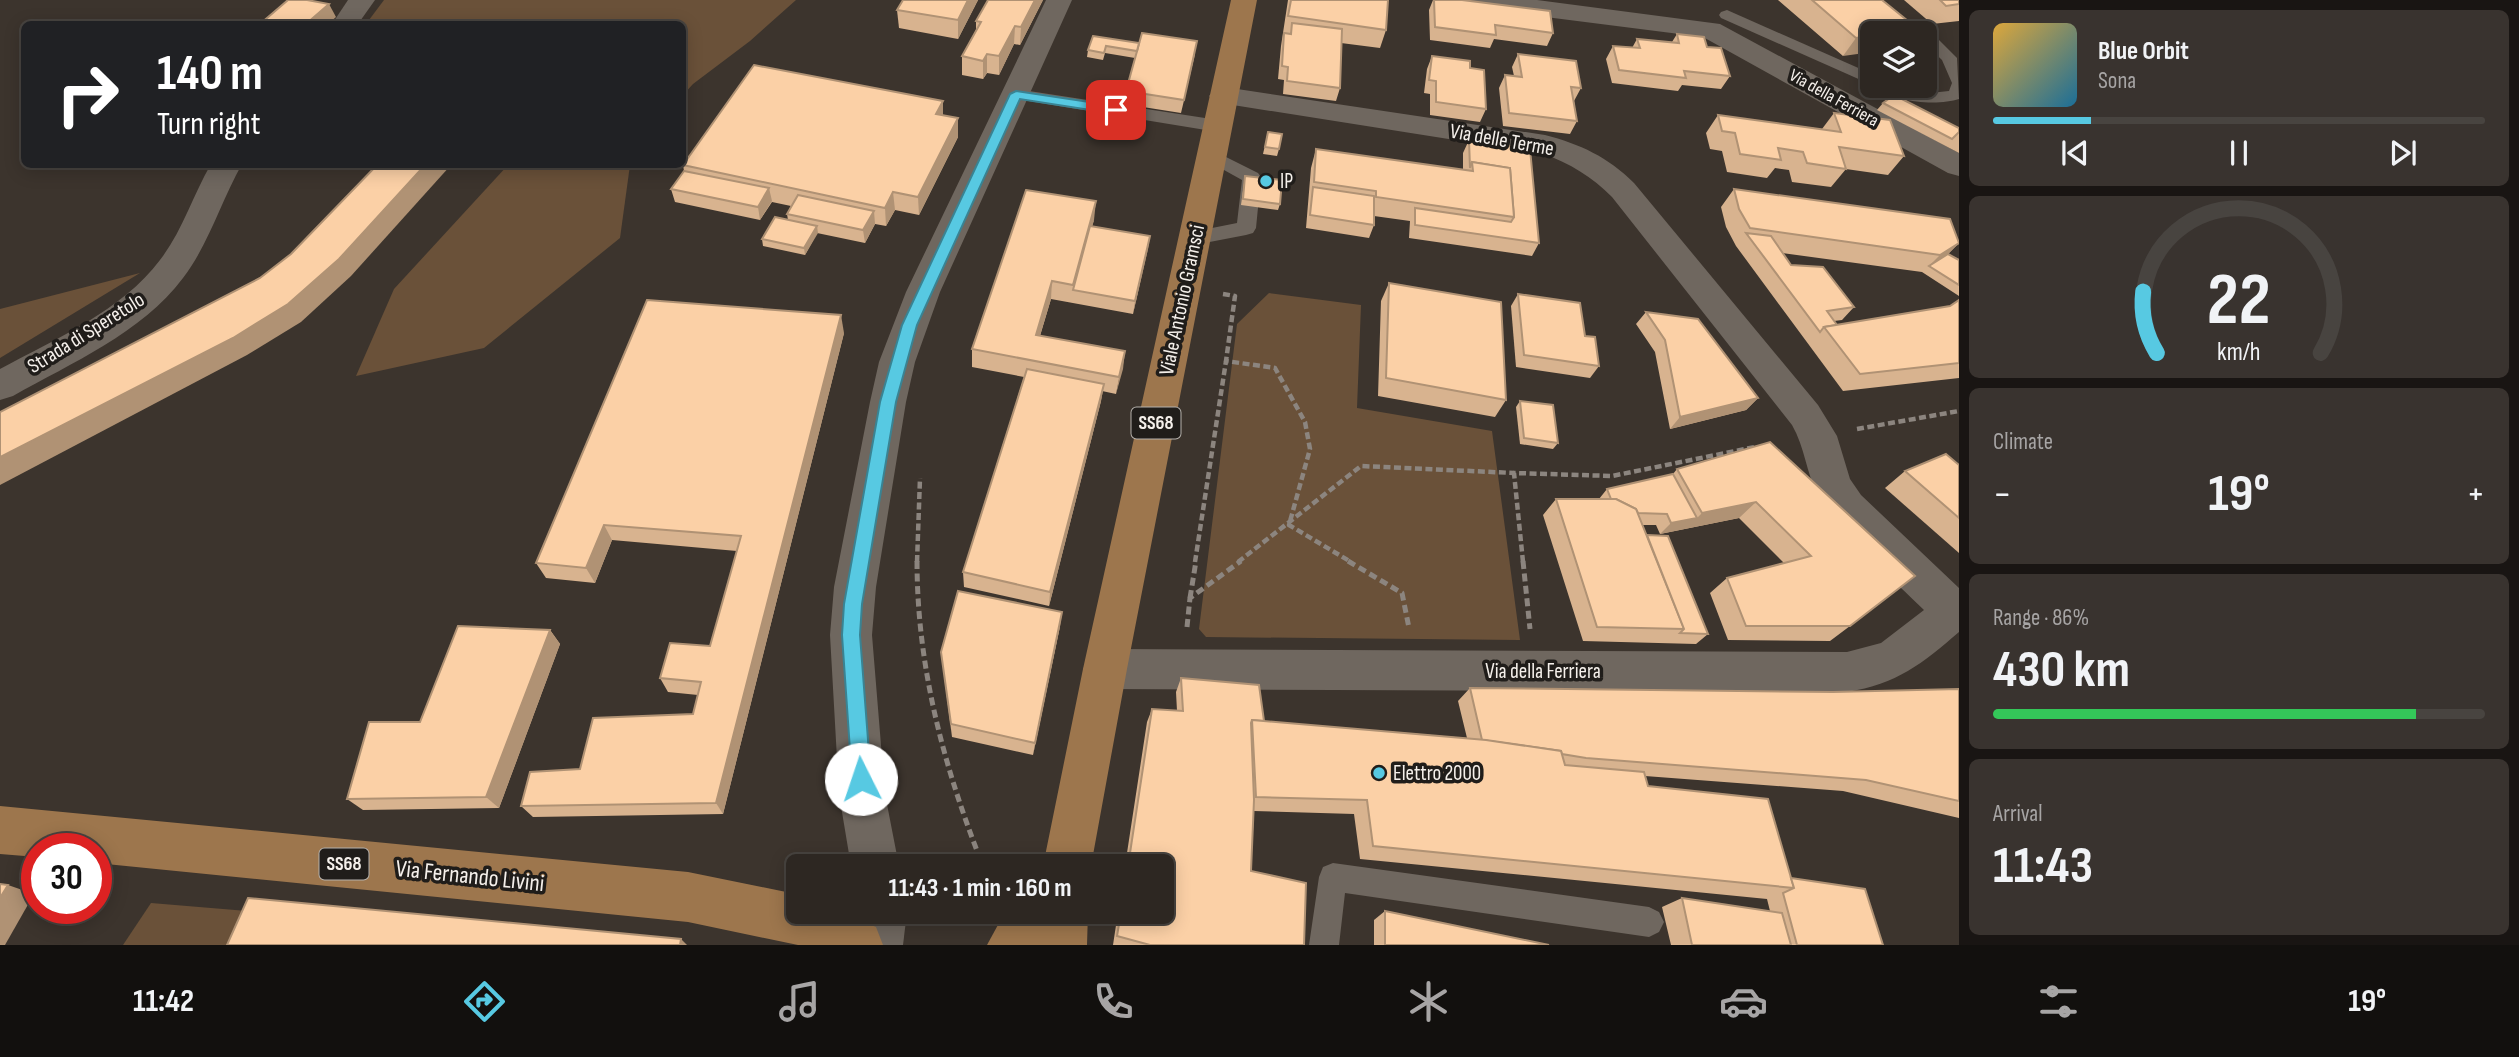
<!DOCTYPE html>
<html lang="en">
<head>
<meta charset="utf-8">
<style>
	:root { --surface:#2d2722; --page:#39332f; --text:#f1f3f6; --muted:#a7a5a5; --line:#484440; --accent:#57c9e2 }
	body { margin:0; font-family:"Sofia Sans Condensed",sans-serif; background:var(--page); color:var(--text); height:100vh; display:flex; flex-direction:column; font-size:26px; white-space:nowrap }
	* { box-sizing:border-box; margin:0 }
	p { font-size:23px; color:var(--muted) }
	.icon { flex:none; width:38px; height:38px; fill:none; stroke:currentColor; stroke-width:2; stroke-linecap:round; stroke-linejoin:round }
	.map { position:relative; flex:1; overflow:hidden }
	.sheet { display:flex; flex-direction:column; gap:10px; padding:10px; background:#191513; width:560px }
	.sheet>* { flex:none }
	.banner { position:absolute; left:21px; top:21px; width:665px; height:147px; border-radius:10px; box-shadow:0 4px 18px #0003,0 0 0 2px var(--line); background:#202124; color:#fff; overflow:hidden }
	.controls { position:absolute; left:1860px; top:21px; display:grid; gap:14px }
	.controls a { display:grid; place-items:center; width:77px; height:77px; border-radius:10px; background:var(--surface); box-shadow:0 4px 18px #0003,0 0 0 2px var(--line); font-size:35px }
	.speed { position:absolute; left:21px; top:833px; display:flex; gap:14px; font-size:35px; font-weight:700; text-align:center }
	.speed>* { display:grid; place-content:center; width:91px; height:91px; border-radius:50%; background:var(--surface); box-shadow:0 4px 18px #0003,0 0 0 2px var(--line); line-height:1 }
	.speed .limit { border:10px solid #d22; background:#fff; color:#111 }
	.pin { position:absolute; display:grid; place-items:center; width:60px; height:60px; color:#fff; margin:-30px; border-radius:14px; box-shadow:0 4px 10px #0006 }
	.me { position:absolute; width:77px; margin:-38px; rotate:356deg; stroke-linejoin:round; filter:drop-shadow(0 0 5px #0008) }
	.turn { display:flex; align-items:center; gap:24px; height:147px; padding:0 21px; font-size:32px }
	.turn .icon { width:91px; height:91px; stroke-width:2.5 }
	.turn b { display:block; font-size:49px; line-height:60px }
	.big { font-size:52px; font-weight:700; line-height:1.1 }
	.sheet .card { flex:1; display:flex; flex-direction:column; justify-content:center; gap:10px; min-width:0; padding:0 24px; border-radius:10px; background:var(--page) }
	.sheet .dial { align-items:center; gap:0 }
	.dial svg { height:182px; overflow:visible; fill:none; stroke:var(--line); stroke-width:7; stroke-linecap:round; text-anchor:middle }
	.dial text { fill:var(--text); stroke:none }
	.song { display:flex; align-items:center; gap:21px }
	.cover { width:84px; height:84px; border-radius:10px; background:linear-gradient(135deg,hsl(40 70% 55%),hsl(200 70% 35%)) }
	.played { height:7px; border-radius:4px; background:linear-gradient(90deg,var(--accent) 20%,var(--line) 20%) }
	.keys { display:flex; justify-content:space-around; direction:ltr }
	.heat { display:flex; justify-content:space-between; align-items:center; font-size:38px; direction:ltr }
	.charge { height:10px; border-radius:5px; background:linear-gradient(90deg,#34c759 86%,var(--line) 0) }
	.trip { position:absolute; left:786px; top:854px; width:388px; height:70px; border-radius:10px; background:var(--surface); box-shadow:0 4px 18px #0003,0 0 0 2px var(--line); font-weight:700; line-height:70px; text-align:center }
	.menu { display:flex; height:112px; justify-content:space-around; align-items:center; background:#12100e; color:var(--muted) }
	.menu .icon { width:49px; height:49px }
	.menu .selected { color:var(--accent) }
	.menu b { font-size:32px; color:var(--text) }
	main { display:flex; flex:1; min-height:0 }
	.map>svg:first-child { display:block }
</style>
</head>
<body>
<main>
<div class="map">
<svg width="1959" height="945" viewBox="0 0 1959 945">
	<rect width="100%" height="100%" fill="#3c342d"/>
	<g fill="#6a5139">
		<polygon points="384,0 796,0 750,41 693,84 683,95 682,24 366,24"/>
		<polygon points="508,165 630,165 620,238 484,348 356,376 394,289"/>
		<polygon points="140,273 0,358 0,309"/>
		<polygon points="1269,293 1361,305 1357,408 1492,431 1520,640 1206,637 1199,629 1237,324"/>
		<polygon points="151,903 270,913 256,945 123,945"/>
	</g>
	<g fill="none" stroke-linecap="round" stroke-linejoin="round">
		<g stroke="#8c857f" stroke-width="4.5" stroke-dasharray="7 3.5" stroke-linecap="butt">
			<polyline points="1223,294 1235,296 1226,361 1275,368 1305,422 1310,449 1289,525 1351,562"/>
			<polyline points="1857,429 1959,411"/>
			<polyline points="917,562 920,478"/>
			<polyline points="1195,562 1226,361"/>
			<polyline points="1238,562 1361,466 1514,473"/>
			<polyline points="1523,562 1514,473 1612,476 1755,447"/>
		</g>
		<g stroke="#8c857f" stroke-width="5" stroke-dasharray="8 4.5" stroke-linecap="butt">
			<path d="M917,561C917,667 944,768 983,866"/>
			<polyline points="1348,561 1402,593 1409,628"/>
			<polyline points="1523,561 1530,629"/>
			<polyline points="1190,598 1196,561"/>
			<polyline points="1187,627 1190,598 1241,561"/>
		</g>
		<g fill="#6f675f" fill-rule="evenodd">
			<polygon points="1727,10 1872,74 1872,85 1721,18 1719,15 1721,12"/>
			<path d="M1925,30L1931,32L1957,58L1959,99C1938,106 1893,103 1877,86H1901L1930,93L1949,91L1952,83L1942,60L1925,44V33H1918Z"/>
			<polygon points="1016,89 1218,120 1227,126 1218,132 1010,98 1007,94 1010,90"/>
			<polygon points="1212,150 1258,173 1261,177 1256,228 1253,233 1246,235 1194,245 1187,243 1184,238 1187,233 1237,223 1242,180 1206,160 1203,156 1206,152"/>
			<polygon points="1333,863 1649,907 1659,912 1664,922 1659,932 1649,937 1345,893 1339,945 1309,945 1319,877 1323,867"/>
		</g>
		<g fill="#6f675f" fill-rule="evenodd">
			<polygon points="348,0 375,0 358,24 332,24"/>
			<polygon points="1046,0 1072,0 940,292 915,362 906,402 876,587 872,635 885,794 899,866 851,866 839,794 830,635 834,587 870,402 879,362 906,292"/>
			<polygon points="1461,0 1537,0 1720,24 1959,153 1959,176 1948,173 1703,37 1474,8 1465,6"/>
			<path d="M1224,87L1545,135C1580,144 1608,157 1634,183L1818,405L1837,436L1850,479L1861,495L1959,588V632C1922,664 1897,684 1847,692L1105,689L1090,683L1083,669L1090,655L1105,649L1847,652L1881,643L1924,610C1888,574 1843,539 1818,495C1806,473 1805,447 1792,425L1612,197C1592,177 1570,163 1543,154L1214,102L1209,96L1214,90Z"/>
			<path d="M211,164H242C221,201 209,244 183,278C142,333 71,363 13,396L0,400V369C55,339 122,311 160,260C182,232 193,195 211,164Z"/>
			<polygon points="857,912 907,912 903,945 853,945"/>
		</g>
		<g fill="#9d764d" fill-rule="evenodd">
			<polygon points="1231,0 1257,0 1127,669 1091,866 1043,866 1083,669"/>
			<polygon points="0,806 688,872 796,894 798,912 838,912 876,927 883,945 798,945 688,922 96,863 96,849 37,849 37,857 0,854"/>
			<polygon points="1005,912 1088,912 1087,945 987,945"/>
		</g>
	</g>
	<g fill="#d8b38f">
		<polygon points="978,0 958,39 899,28 897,10"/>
		<polygon points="1043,0 1020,45 1014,44 999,75 987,73 983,79 962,75 962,56 976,30 976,21"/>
		<polygon points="1288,0 1388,0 1386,30 1380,48 1341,43 1340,88 1336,101 1283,94 1284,80 1278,79 1281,46"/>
		<polygon points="1433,0 1462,0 1553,33 1547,46 1494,39 1490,48 1430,40 1429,10"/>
		<polygon points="1778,0 1882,0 1918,29 1914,33 1872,33 1843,56"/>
		<polygon points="1904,0 1959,0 1959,21 1932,24"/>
		<polygon points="1677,34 1707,47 1730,76 1721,89 1682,85 1678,91 1612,83 1606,59 1613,46 1632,48 1637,39 1672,42"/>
		<polygon points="1093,36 1195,54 1181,113 1124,104 1126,91 1135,58 1105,53 1103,60 1087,57 1088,50"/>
		<polygon points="1518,54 1581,88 1574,101 1577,121 1570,134 1503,126 1499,88 1505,75 1514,76 1512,67"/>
		<polygon points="1432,56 1470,68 1486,109 1480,122 1430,115 1430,94 1424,93 1427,69"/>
		<polygon points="943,101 943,115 958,118 958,137 919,215 895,210 886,226 875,224 865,243 817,233 805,255 763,246 762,239 788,220 787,214 791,206 772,202 760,220 675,202 671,189 684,171 683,165"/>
		<polygon points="1883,103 1959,128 1959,153 1877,110"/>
		<polygon points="1834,113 1904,156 1888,175 1846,169 1831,187 1792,182 1789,170 1775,168 1767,178 1727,172 1722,151 1710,149 1706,133 1718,115 1822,129"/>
		<polygon points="1268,132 1279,149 1277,156 1263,154"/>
		<polygon points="1469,140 1539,243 1532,256 1409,238 1410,221 1374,216 1374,225 1369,238 1306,228 1311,168 1316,149 1463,170 1463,153"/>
		<polygon points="1245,176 1280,204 1278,210 1241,205"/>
		<polygon points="1734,189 1959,243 1948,254 1959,260 1959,296 1922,272 1782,253 1791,265 1854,307 1842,320 1834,321 1837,325 1950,306 1959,300 1959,378 1843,391 1736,246 1726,227 1721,207"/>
		<polygon points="1094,220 1092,226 1150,236 1133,314 1051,299 1040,336 1125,351 1116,394 1102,391 1101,401 1049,606 964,587 963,572 1024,377 972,367 972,349"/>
		<polygon points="1389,283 1506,400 1495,417 1378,396 1381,301"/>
		<polygon points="1518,294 1585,336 1599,366 1590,378 1516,367 1511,306"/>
		<polygon points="1646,312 1758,398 1746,410 1670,429 1655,352 1636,324"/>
		<polygon points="844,333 723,814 533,817 521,806 580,769 693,714 698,695 668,692 660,678 710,646 737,551 612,540 595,583 546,578 536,563"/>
		<polygon points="1520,401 1558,443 1553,449 1520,444 1516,407"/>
		<polygon points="1770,442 1850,626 1830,641 1728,640 1710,593 1727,578 1784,563 1739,518 1660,534 1656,525 1642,525 1647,535 1708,634 1696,644 1583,641 1543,515 1556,499 1599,499 1607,489 1673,474 1677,469"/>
		<polygon points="1959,465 1959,553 1885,488 1905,471"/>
		<polygon points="1060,626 1033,755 952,737 941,652"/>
		<polygon points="550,630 560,644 499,808 363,810 347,799 420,722"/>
		<polygon points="1181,678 1264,721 1467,738 1458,701 1470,688 1833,692 1959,689 1959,818 1843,791 1645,776 1648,786 1791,878 1883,945 1671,945 1662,907 1682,898 1770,911 1767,899 1360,859 1354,814 1254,811 1251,871 1304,945 1113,945 1118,912 1162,912 1162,866 1125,866 1147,722 1152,709 1177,711 1176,692"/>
		<polygon points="1385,911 1549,945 1374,945 1374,920"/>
	</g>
	<g fill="#b09274">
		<polygon points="968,0 978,0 958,39 958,20"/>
		<polygon points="1035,0 1043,0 1020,45 1021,27"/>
		<polygon points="329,4 336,17 328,24 306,24"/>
		<polygon points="1015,26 1014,44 999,75 999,56"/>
		<polygon points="1918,29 1914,33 1888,33"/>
		<polygon points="1872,35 1872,52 1843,56 1856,38"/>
		<polygon points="987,54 987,73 983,79 983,61"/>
		<polygon points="943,101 943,119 936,114"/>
		<polygon points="958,118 958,137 919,215 918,197"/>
		<polygon points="426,164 451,165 351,276 301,322 247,355 0,485 0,457"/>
		<polygon points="769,188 772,201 760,220 758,207"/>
		<polygon points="893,192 895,210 886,226 885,208"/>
		<polygon points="1096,201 1094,220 1075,290 1073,290"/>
		<polygon points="874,211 875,224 865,243 863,230"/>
		<polygon points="817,226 818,233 805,255 804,248"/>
		<polygon points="1150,236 1148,249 1133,314 1135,301"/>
		<polygon points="1959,243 1942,260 1929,266 1940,255"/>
		<polygon points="1052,281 1051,299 1035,352 1036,335"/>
		<polygon points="841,315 844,333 723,814 716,803"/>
		<polygon points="1125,351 1123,369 1116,394 1119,377"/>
		<polygon points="1104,384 1101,401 1049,606 1050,592"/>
		<polygon points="1758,398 1746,410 1670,429 1680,417"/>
		<polygon points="1756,502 1739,518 1660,534 1671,523 1697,518 1702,513"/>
		<polygon points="604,525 612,540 595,583 586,568"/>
		<polygon points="1062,612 1060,626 1033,755 1035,743"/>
		<polygon points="550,630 560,644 499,808 486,797"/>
		<polygon points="8,885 34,894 5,945 0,945 0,898"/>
		<polygon points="681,939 687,945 680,945"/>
	</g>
	<g fill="#fbd0a6" stroke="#b09274" stroke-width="2">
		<polygon points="288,0 307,0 329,4 306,24 260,24"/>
		<polygon points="903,0 968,0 958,20 897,10"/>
		<polygon points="988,0 1035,0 1021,27 1015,26 999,56 987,54 983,61 962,56 981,22 976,21"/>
		<polygon points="1291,0 1388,0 1386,30 1288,16"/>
		<polygon points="1434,0 1462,0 1550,11 1553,33 1495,25 1496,35 1435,27"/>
		<polygon points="1812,0 1882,0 1918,29 1888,33 1872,33 1872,35 1856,38"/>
		<polygon points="1940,0 1959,0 1959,4 1946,6"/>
		<polygon points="1292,23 1342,29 1340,88 1287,81 1288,67 1282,66 1284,33 1291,34"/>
		<polygon points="1142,33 1197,41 1184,100 1126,91"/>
		<polygon points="1677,34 1704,37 1707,47 1721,48 1730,76 1684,71 1686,78 1619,70 1613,46 1640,48 1637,39 1679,43"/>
		<polygon points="1093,36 1139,43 1137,51 1106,46 1104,53 1088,50"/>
		<polygon points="1518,54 1576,61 1581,88 1571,87 1577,121 1509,113 1505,75 1522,77"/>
		<polygon points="1432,56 1470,61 1470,68 1484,70 1486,109 1436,102 1436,81 1429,80"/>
		<polygon points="754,65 943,101 936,114 958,118 918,197 893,192 885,208 683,165"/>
		<polygon points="1894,95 1959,128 1959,132 1952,139 1883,103"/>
		<polygon points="1834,113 1890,120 1904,156 1839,147 1846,169 1807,163 1803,152 1778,148 1781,160 1740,154 1735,133 1722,131 1718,115 1841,132"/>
		<polygon points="1268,132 1282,134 1279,149 1265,147"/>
		<polygon points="1469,140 1530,149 1539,243 1415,225 1415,208 1511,222 1514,217 1510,168 1472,162 1470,168"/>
		<polygon points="1316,149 1473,171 1472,162 1510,168 1514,217 1376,197 1376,191 1314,182"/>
		<polygon points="378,164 426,164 339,259 288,304 233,338 0,457 0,412 260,278 291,254"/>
		<polygon points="684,171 769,188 758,207 671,189"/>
		<polygon points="1245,176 1282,180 1280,204 1243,199"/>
		<polygon points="1313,187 1374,196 1374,225 1310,215"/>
		<polygon points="1734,189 1950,219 1959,243 1940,255 1750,228 1739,209"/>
		<polygon points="1026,190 1096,201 1073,285 1052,281 1036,335 1125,351 1119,377 972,349"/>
		<polygon points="798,195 874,211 863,230 787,214"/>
		<polygon points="775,217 817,226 804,248 762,239"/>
		<polygon points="1090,226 1150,236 1135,301 1073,290"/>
		<polygon points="1746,233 1771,236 1791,265 1823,267 1854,307 1827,311 1837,325 1824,327 1820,332"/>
		<polygon points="1948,254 1959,260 1959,285 1929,266"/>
		<polygon points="1389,283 1501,302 1506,400 1386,378"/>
		<polygon points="1518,294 1580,303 1585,336 1595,337 1599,366 1524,355"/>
		<polygon points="647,300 841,315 716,803 521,806 530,772 580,769 593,718 693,714 701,682 660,678 670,643 710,646 741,536 604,525 586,568 536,563"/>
		<polygon points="1959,300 1959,363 1860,374 1824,327 1950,306"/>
		<polygon points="1646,312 1698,319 1758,398 1680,417 1665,340"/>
		<polygon points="1027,369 1104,384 1050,592 963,572"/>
		<polygon points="1520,401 1553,405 1558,443 1524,438"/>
		<polygon points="1770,442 1915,576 1850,626 1746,626 1727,578 1811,556 1756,502 1702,513 1677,469"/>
		<polygon points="1946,454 1959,465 1959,518 1905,471"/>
		<polygon points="1673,474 1697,518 1671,523 1667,514 1638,513 1636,509 1616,499 1611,499 1607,489"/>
		<polygon points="1556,499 1616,499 1636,509 1684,629 1597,627"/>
		<polygon points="1647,535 1668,536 1708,634 1680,633 1684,629"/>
		<polygon points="958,591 1062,612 1035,743 951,724 941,652"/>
		<polygon points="458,626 550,630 486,797 347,799 369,722 420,722"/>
		<polygon points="1181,678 1259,685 1264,721 1252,720 1251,723 1254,800 1251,871 1306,883 1304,945 1150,945 1117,936 1121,912 1162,912 1162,866 1128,866 1152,709 1183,711"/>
		<polygon points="1470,688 1833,692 1959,689 1959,801 1866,780 1586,758 1562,754 1561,751 1482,740"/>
		<polygon points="1252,720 1486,740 1561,751 1565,765 1644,772 1648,786 1768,799 1794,888 1373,846 1367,800 1256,797"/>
		<polygon points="1791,878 1865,889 1883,945 1797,945 1783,893 1794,888"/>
		<polygon points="0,884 8,885 0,898"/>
		<polygon points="248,898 681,939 680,945 227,945"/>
		<polygon points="1682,898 1782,913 1791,945 1692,945"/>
		<polygon points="1385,911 1549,945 1385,945"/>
	</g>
	<polygon fill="#57c9e2" stroke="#398393" stroke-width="2" points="1016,91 1116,106 1122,110 1116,114 1020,99 917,325 896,402 862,604 860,635 871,779 868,786 861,788 855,786 852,779 842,635 844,604 880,402 902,325 1010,94"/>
	<g fill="#57c9e2" stroke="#201d1a" stroke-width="2.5">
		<circle cx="1266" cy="181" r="7"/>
		<circle cx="1379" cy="773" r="7"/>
	</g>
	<g text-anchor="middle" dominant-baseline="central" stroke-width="7" stroke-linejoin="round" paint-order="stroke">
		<g font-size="18" fill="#f5f0eb" stroke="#201d1a">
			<text transform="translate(1834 98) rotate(29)">Via della Ferriera</text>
		</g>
		<g fill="#201d1a" stroke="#b5b1ac" stroke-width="2">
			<rect x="1131.5" y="407.5" width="49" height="31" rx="5"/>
			<rect x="319.5" y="848.5" width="49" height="31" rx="5"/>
		</g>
		<g font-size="19" font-weight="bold" fill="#f5f0eb">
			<text x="1156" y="423">SS68</text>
			<text x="344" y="864">SS68</text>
		</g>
		<g font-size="21" fill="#f5f0eb" stroke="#201d1a">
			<text transform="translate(1502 140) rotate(10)">Via delle Terme</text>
			<text transform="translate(1182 300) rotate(-78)">Viale Antonio Gramsci</text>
			<text transform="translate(86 333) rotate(-32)">Strada di Speretolo</text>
			<text x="1543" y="671">Via della Ferriera</text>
		</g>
		<g font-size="21" fill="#f5f0eb" stroke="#201d1a" text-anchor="start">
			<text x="1280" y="181">IP</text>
			<text x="1393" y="773">Elettro 2000</text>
		</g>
		<g font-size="24" fill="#f5f0eb" stroke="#201d1a">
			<text transform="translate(470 876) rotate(6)">Via Fernando Livini</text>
		</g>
	</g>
</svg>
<div class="controls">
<a><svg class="icon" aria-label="layers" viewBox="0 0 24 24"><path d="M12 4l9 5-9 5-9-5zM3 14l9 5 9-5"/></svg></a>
</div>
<div class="speed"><div class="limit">30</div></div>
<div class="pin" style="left:1116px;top:110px;background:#d93025"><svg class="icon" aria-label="arrive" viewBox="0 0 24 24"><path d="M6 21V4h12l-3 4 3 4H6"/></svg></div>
<svg class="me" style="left:861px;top:779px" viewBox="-20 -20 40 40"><circle r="19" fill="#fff"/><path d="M0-13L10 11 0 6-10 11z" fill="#57c9e2"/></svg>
<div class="trip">11:43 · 1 min · 160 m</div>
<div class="banner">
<div class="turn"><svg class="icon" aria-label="right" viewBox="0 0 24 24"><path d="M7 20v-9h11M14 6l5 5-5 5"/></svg><div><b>140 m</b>Turn right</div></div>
</div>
</div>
<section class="sheet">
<div class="card">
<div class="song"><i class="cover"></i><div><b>Blue Orbit</b><p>Sona</p></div></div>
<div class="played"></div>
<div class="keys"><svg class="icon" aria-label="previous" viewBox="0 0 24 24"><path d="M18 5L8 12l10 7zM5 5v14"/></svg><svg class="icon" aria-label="pause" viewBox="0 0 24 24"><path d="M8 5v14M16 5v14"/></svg><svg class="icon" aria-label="next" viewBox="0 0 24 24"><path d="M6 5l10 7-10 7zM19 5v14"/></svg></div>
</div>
<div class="card dial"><svg viewBox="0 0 100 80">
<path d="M14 69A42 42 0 1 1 86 69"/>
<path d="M14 69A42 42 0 0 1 8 42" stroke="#57c9e2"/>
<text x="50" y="56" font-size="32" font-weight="700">22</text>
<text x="50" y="72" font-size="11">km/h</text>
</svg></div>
<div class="card"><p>Climate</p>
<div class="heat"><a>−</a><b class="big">19°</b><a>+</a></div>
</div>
<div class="card"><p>Range · 86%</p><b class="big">430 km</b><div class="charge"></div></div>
<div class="card"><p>Arrival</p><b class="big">11:43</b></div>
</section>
</main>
<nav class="menu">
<b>11:42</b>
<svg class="icon selected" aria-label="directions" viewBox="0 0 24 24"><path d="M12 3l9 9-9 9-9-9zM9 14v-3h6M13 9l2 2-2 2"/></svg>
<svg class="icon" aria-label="music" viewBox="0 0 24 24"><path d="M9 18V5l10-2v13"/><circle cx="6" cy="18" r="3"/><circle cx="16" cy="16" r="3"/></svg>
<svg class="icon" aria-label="phone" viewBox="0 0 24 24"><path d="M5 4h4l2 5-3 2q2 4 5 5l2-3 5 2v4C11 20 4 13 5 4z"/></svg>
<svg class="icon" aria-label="climate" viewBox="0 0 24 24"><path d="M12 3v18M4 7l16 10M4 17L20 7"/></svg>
<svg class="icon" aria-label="car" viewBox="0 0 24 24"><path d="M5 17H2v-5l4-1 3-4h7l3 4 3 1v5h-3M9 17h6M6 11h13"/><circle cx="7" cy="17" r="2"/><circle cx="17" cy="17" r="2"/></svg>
<svg class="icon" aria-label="filters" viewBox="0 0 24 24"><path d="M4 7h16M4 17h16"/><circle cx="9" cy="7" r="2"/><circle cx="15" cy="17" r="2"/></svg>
<b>19°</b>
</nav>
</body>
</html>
